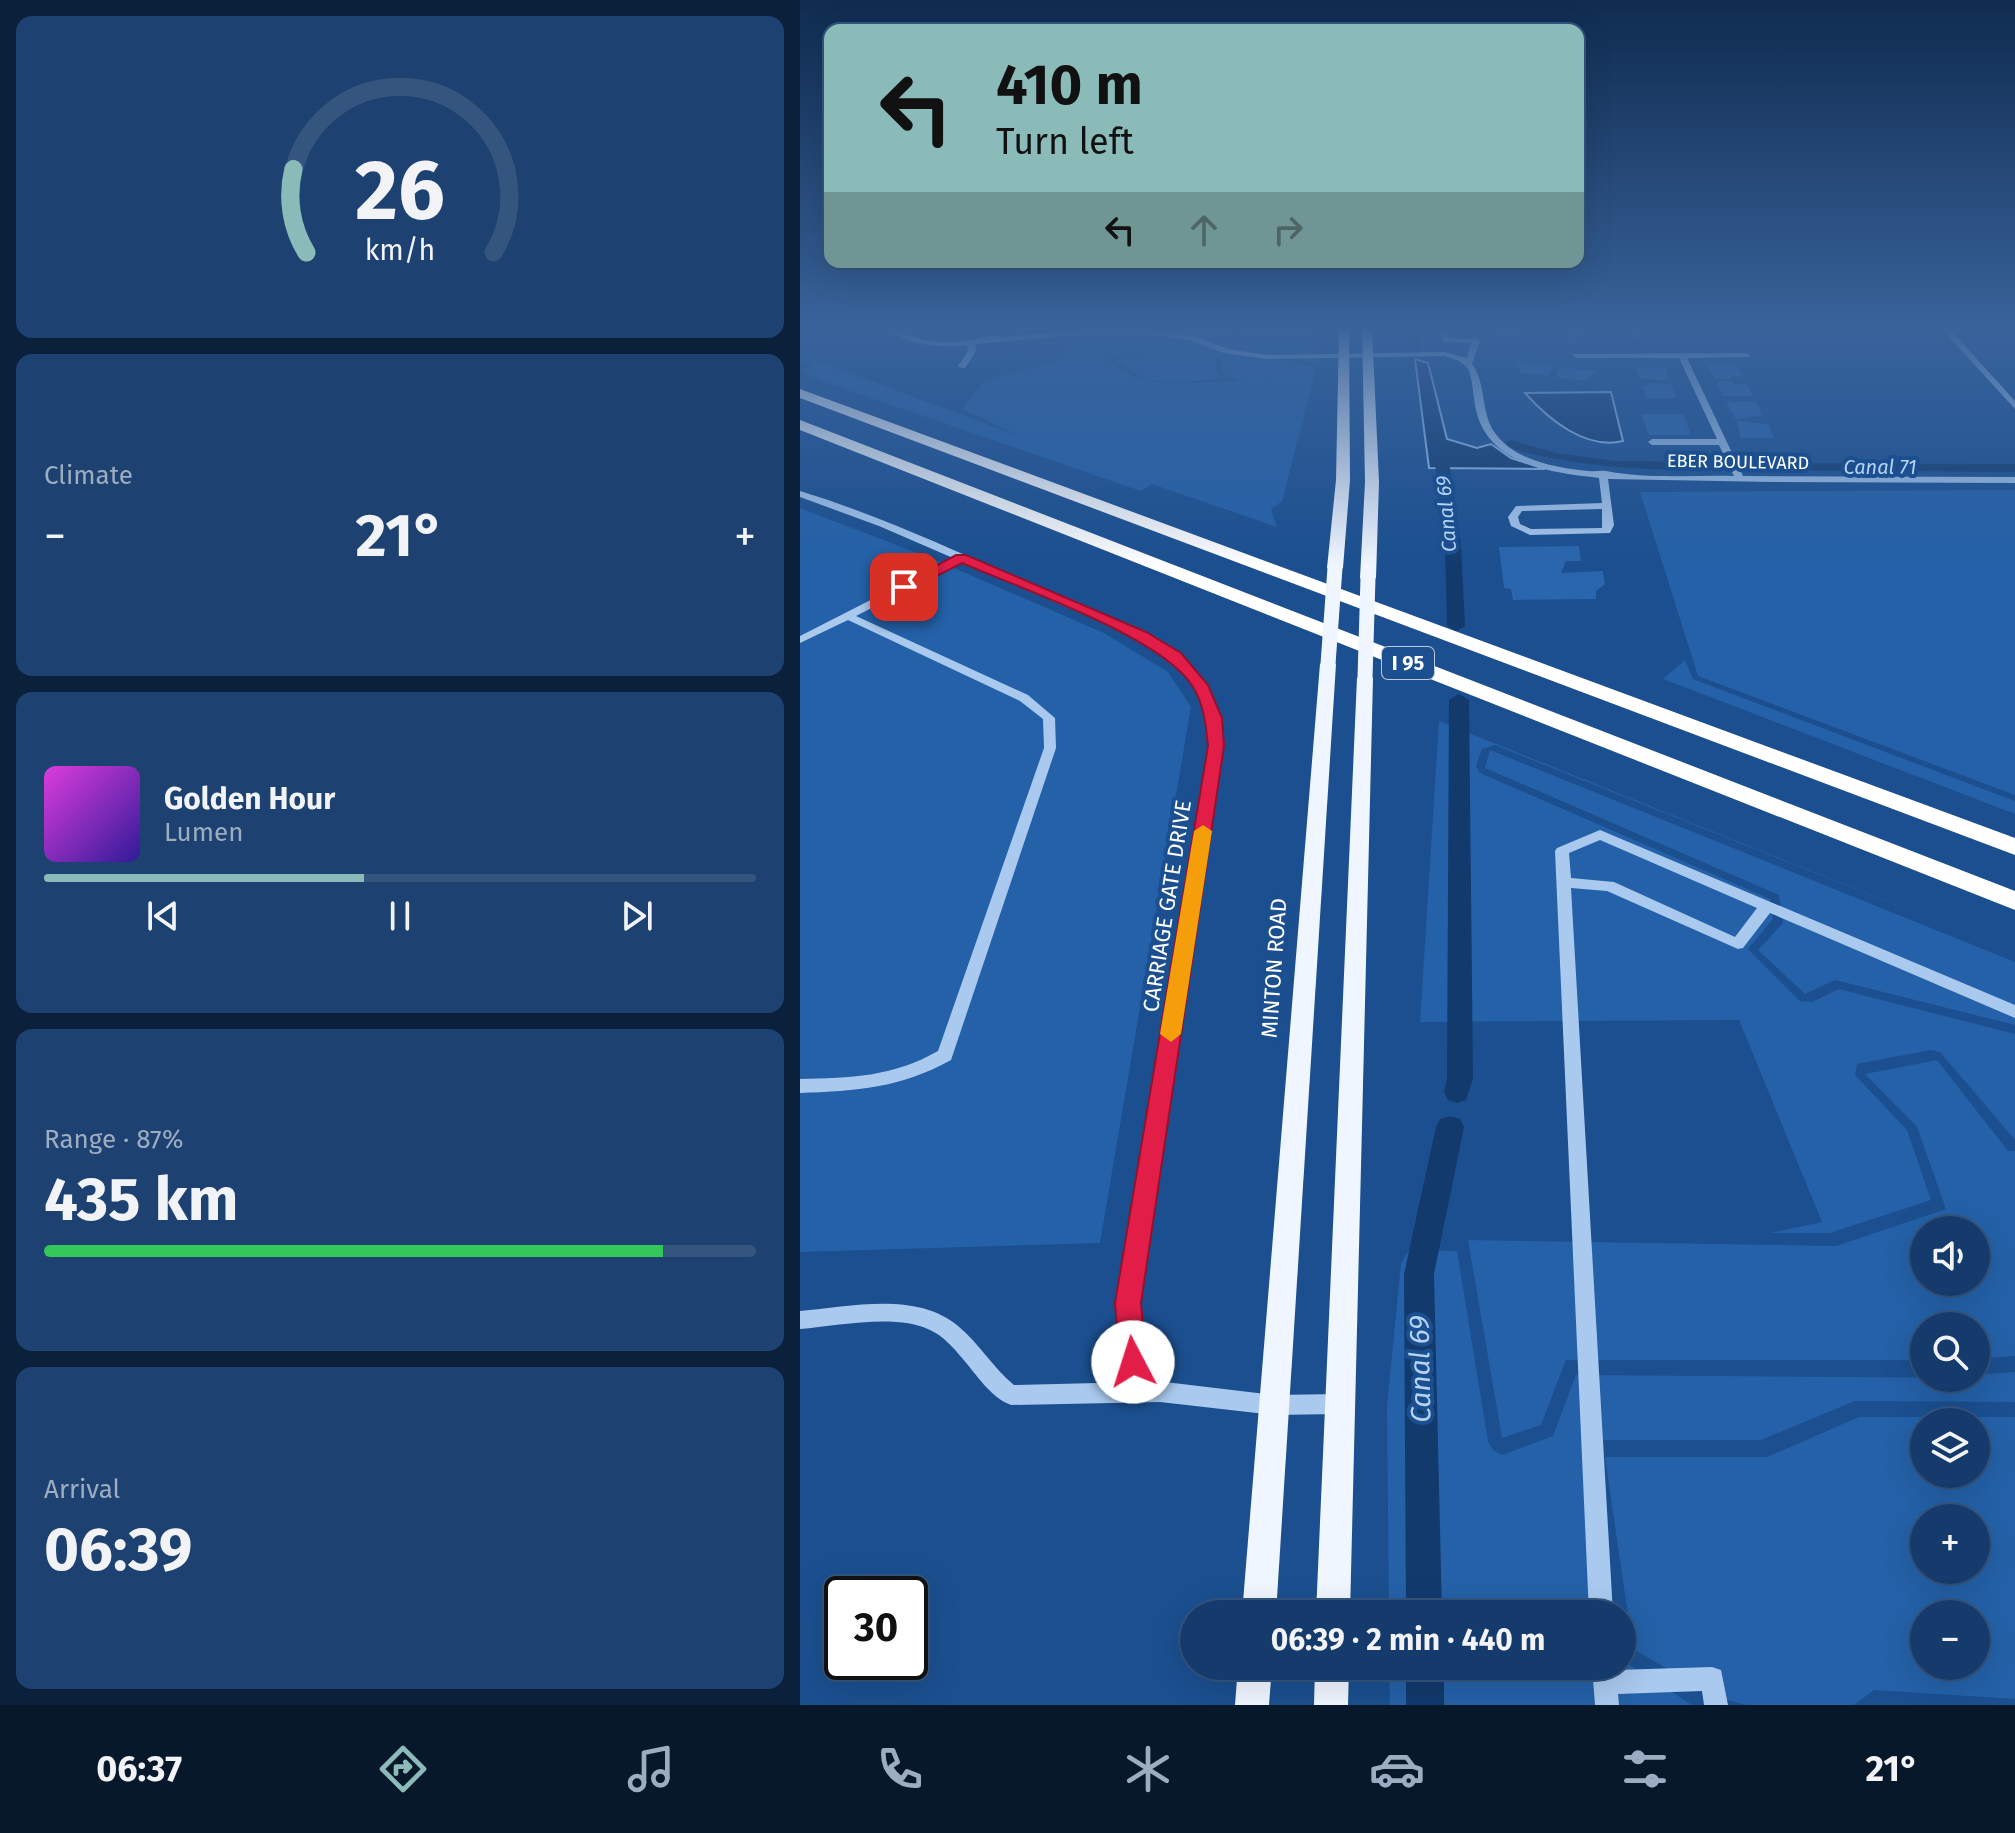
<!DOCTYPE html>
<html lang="en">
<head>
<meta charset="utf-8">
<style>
	:root { --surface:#143b6b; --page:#1d4271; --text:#f1f3f6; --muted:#9dadc1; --line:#33557e; --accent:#8bbbb9 }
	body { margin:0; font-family:"Fira Sans",sans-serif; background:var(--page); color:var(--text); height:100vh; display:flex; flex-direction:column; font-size:30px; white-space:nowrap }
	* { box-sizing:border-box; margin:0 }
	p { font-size:26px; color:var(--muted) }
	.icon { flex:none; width:44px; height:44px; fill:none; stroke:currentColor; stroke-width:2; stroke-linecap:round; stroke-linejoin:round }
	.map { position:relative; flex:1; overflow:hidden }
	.side { display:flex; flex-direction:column; gap:16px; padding:16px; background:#0b203b; width:800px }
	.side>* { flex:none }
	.banner { position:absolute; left:24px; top:24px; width:760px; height:244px; border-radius:16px; box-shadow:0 8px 32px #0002,0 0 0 2px var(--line); background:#8bbbb9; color:#111; overflow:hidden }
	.buttons { position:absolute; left:1110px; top:1216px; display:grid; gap:16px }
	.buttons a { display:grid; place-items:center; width:80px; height:80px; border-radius:50%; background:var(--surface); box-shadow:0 8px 32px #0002,0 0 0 2px var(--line); font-size:40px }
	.speed { position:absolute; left:24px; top:1576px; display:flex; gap:16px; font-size:40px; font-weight:700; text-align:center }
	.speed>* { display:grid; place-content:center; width:104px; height:104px; border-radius:50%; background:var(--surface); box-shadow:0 8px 32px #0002,0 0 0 2px var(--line); line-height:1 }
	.speed .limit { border:4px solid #111; border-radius:12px; background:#fff; color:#111 }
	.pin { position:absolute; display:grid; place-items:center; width:68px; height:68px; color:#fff; margin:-34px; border-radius:16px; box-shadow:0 4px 12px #0006 }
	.me { position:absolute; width:88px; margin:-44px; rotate:355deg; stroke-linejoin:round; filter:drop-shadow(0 0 6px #0008) }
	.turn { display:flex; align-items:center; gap:28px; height:168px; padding:0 40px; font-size:36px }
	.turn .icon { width:104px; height:104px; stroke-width:2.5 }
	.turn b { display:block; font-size:56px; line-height:68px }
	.lanes { display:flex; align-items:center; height:76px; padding:0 40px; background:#0003; justify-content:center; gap:40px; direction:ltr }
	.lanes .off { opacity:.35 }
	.big { font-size:60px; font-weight:700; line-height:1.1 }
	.side .card { flex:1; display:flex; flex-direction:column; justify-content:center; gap:12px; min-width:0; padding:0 28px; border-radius:16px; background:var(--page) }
	.side .dial { align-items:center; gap:0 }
	.dial svg { height:208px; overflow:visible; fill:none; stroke:var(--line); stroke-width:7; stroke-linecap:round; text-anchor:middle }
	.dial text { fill:var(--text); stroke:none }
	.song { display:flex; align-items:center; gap:24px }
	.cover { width:96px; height:96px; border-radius:12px; background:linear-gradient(135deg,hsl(300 70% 55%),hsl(250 70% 35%)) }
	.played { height:8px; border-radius:4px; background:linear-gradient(90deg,var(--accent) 45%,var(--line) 45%) }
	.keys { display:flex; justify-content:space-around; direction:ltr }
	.heat { display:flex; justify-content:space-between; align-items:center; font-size:44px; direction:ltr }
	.charge { height:12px; border-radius:6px; background:linear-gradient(90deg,#34c759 87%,var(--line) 0) }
	.trip { position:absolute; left:380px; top:1600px; width:456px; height:80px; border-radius:40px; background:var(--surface); box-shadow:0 8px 32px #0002,0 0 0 2px var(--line); font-weight:700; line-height:80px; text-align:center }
	.menu { display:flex; height:128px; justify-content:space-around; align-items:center; background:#08182b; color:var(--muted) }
	.menu .icon { width:56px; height:56px }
	.menu .active { color:var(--accent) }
	.menu b { font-size:36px; color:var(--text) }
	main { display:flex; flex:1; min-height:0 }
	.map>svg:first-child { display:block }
</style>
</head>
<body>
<main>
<section class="side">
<div class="card dial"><svg viewBox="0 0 100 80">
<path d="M14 69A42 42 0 1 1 86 69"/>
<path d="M14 69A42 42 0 0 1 9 37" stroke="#8bbbb9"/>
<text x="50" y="56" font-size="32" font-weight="700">26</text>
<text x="50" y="72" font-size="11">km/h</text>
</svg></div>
<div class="card"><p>Climate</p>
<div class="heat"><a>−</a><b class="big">21°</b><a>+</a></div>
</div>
<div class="card">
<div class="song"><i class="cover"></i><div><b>Golden Hour</b><p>Lumen</p></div></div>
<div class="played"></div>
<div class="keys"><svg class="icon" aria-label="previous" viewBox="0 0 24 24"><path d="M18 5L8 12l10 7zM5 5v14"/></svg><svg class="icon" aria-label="pause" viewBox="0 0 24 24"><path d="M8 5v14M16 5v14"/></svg><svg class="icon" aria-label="next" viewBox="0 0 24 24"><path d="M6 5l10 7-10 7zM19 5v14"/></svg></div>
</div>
<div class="card"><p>Range · 87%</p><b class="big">435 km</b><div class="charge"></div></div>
<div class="card"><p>Arrival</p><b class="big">06:39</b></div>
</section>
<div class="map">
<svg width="1215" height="1705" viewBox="0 0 1215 1705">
	<rect width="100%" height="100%" fill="#1b4f8f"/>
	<g fill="#2461a8" fill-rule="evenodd">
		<path d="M277,327H416L438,335L434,341L437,343C462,347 495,353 520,342L518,366L502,359L426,354L415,358L417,374L425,378L376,383L345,379L314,360L372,349L380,342L361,334L275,333Z"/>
		<path d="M500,327L519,338C498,352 462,345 439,341L444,338L443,334L420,328Z"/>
		<path d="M302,333L358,336L375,343L370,347L306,359C348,395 393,380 442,381L423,374L421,358L426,356L500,362L516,368L482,501L471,509L477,527L352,484L341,491L19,380L1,370L15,362L8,360L0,364V356L7,357L219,436L162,409L185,380L262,359L269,336Z"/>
		<polygon points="1215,490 1215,795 898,676 840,492"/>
		<polygon points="0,508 138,561 304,633 368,672 391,707 300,1243 0,1252"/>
		<polygon points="885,660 893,679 1215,801 1215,814 863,679"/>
		<polygon points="639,721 1215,953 695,745 682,749 676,766 680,773 970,899 973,919 948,949 1000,1001 1012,1002 1039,989 1215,1034 1215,1140 1140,1052 1131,1050 1057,1064 1055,1075 1107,1130 1131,1200 1030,1233 970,1233 1022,1222 939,1020 620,1022"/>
		<polygon points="690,750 1215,962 1215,1025 1035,980 1005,994 958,950 983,923 979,895 685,768"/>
		<path d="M1137,1060L1208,1151H1215V1356L1176,1359V1326H1124V1360H766L741,1425L702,1438L668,1240L1036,1246L1146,1209L1117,1127L1065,1074ZM1124,1230H1176V1282H1124Z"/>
		<polygon points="609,1250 657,1251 688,1441 693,1450 702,1455 753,1436 776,1375 1176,1378 1176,1375 1215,1372 1215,1402 1055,1401 961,1440 803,1440 813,1614 589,1614 587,1406 601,1264"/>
		<path d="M1059,1417H1215V1699L1074,1690L1054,1705H946L914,1696L833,1649L805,1457H967ZM1124,1422H1176V1474H1124ZM1124,1518H1176V1570H1124ZM1124,1614H1176V1666H1124Z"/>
		<polygon points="822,1660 892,1705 590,1705 589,1666 822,1666"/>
	</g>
	<g fill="#123a6d" stroke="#9cc4f0" stroke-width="2">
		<polygon points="615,359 628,363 647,439 677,448 691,444 711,458 745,469 629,468"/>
		<path d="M811,392L823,441C786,450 749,420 725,393Z"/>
	</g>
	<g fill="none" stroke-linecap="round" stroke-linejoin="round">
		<g fill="#123a6d" fill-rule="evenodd">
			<polygon points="606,327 617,329 620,351 610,348"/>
			<polygon points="639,436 646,440 661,545 665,626 656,631 647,626 645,545 632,440"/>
			<path d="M711,440L756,453L816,461L922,462L929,466L922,470C847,470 778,468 706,447V441Z"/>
			<polygon points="940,463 1215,464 1215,472 945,470 940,469"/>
			<polygon points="659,694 669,700 673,1078 666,1100 657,1103 648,1100 644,1092 647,1078 649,700"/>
			<polygon points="650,1116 660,1119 664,1127 634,1274 642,1614 606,1614 604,1274 636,1127 640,1119"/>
			<rect x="606" y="1666" width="38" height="39"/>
		</g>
	</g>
	<g fill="#2a66ad">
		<polygon points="695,327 721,327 723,336 696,336"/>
		<polygon points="764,332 781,332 783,343 768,343"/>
		<polygon points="824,333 841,333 845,341 827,341"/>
		<polygon points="718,362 754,365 748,376 718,373 721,368 714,367"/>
		<polygon points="936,364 944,377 930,376 931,379 915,379 907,365"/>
		<polygon points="760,367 797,371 786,381 755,377"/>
		<polygon points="835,367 865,367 869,381 839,378"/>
		<polygon points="932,381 933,384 947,384 953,396 923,396 917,382"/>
		<polygon points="856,383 871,384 876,398 847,398 842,386"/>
		<polygon points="926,402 956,402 963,415 936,419"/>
		<polygon points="841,414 883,414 891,435 849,435"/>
		<polygon points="937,421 968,424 974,438 941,438"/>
		<polygon points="779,546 781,561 766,561 761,573 803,571 805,584 796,591 796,599 713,600 711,589 704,588 699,547"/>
	</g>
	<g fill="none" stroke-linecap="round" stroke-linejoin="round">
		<g fill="#a9c9ee" fill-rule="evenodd">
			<path d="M84,327C97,327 107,336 120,339C145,346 171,341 195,335L199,337L326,327L392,336L428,349L466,355L644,352L667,358L671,343L644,342L635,327H643L649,338L676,339L680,341L672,364C687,384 680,412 695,433C715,461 757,468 789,471C795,472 800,470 806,471C846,479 892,475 934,476L919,445H852L848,442L852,439H917L879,358H777L773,356L774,354L946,353L950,355L949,357L887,358L943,476L1215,477V483L974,482L808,479L814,525L810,533L730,535L711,526L708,517L716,506L802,503L799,478C756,473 697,467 679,420C673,404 674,387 669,370C662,361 655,359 644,356L466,359L423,353L391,340L321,331L175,344L176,351L165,368H162L158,366L168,351L167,345C138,348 109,346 84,327ZM802,509V528L731,529L720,524L718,517L722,511Z"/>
			<polygon points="1140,327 1148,327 1215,401 1215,409"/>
			<path d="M0,491C79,515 155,551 231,584C282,606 347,625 387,664C410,687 418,715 422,746L338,1303L343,1358L365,1382L474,1395L539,1394L546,1397L549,1404L546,1411L539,1414L474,1415L360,1402L211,1405C190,1397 177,1375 162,1358C153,1347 143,1336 130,1330C96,1313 37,1326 0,1329V1311C50,1307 116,1291 158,1326C179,1343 193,1368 214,1385L338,1382L323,1362L318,1303L410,746C407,723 403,701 390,682C360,641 308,625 264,606C230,591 196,577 162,562L56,616L228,695L255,718L256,748L151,1060C100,1088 57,1091 0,1093V1079C51,1078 92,1077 138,1051L244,748L243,719L220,701L48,620L0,643V636L153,558L79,526L0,497Z"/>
			<path d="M800,830L1215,1005V1018L970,913L943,948L938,949L807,891L771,888L813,1614H789L755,851L757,848ZM800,840L957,908L935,937L814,882L771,878L769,853Z"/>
			<polygon points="792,1666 816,1666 816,1670 912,1667 921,1670 928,1705 904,1705 902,1691 818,1694 819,1705 795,1705"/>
		</g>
		<g fill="#f0f6ff" fill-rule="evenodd">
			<polygon points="539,327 549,327 550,480 543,568 535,573 527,568 536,480"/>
			<polygon points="562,327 572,327 579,482 576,578 568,583 560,578 565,482"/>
			<polygon points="528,659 536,664 476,1614 442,1614 520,664"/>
			<polygon points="565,673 573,678 550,1614 516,1614 557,678"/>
			<polygon points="438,1666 472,1666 469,1705 435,1705"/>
			<polygon points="515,1666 549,1666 548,1705 514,1705"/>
		</g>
		<g fill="#fff" fill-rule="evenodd">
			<polygon points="0,389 1215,838 1215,855 0,398"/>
			<polygon points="0,420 1215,891 1215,910 0,430"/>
		</g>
		<g stroke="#f0f6ff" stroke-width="15">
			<polyline points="528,664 535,568"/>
			<polyline points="565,678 568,578"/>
		</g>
	</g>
	<linearGradient id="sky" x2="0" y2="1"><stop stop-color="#0f2b4f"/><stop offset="0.58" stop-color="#39639b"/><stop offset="1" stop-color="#39639b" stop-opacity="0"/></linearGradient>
	<rect width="1215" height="566" fill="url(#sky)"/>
	<path fill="#e11d48" stroke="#92132f" stroke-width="2" d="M156,555H166L346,632L381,653L408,685L422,718L424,746L341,1303L346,1362L343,1371L333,1375L324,1371L320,1362L315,1303L408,746C406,725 404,705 393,687C363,637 219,588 162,563L109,590L97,587Z"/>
	<polygon fill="#f59e0b" points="403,825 412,831 381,1034 371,1042 360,1034 394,831"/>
	<g text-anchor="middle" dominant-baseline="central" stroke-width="8" stroke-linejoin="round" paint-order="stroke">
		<g font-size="18" fill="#fff" stroke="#1b4f8f">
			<text transform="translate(938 462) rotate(1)">EBER BOULEVARD</text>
		</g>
		<g font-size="20" font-style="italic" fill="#b5d3f5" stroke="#1b4f8f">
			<text x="1080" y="467">Canal 71</text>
			<text transform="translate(646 514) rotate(-95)">Canal 69</text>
		</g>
		<rect fill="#1b4f8f" stroke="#bbcadd" stroke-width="2" x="582" y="647" width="52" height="32" rx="6"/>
		<g font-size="20" font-weight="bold" fill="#fff">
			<text x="608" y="663">I 95</text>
		</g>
		<g font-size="22" fill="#fff" stroke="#1b4f8f">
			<text transform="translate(367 906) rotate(-81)">CARRIAGE GATE DRIVE</text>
			<text transform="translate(474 968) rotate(-86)">MINTON ROAD</text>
		</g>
		<g font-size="28" font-style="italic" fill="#b5d3f5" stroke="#1b4f8f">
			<text transform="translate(620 1369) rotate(-91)">Canal 69</text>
		</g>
	</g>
</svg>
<div class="buttons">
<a><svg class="icon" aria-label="sound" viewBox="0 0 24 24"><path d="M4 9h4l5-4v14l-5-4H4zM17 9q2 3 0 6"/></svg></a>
<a><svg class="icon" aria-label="search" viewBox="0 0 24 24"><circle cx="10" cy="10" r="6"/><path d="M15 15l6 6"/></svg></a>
<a><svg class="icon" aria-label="layers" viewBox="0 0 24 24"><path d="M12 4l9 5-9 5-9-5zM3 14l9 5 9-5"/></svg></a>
<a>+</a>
<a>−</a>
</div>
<div class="speed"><div class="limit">30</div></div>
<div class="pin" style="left:104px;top:587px;background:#d93025"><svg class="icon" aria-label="arrive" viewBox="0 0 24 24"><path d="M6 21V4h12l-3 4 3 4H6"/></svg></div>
<svg class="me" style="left:333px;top:1362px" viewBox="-20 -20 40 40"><circle r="19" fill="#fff"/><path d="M0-13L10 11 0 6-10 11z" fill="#e11d48"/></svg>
<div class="trip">06:39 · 2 min · 440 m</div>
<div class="banner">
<div class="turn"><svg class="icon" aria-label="left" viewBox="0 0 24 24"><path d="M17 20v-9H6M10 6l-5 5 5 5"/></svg><div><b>410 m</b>Turn left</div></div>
<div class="lanes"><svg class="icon" aria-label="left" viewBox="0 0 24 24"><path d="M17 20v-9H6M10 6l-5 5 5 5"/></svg><svg class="icon off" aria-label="ahead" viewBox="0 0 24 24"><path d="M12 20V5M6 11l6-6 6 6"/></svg><svg class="icon off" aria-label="right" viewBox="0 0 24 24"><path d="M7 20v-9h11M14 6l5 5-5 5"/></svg></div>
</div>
</div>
</main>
<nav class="menu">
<b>06:37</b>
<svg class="icon active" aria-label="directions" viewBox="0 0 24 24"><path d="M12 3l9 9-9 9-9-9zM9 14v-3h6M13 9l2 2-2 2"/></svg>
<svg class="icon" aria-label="music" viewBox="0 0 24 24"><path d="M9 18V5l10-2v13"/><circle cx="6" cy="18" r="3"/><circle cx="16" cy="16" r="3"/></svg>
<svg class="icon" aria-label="phone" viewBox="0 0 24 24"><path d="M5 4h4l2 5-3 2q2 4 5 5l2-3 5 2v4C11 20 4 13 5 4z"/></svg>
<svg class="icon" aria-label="climate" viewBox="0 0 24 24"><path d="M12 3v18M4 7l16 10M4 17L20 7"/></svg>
<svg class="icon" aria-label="car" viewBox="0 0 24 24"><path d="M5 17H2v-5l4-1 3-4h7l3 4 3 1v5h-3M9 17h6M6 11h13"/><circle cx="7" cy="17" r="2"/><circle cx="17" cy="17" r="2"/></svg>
<svg class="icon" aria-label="filters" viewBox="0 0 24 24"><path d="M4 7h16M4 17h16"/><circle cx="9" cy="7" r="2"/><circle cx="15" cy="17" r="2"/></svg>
<b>21°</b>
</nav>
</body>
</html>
